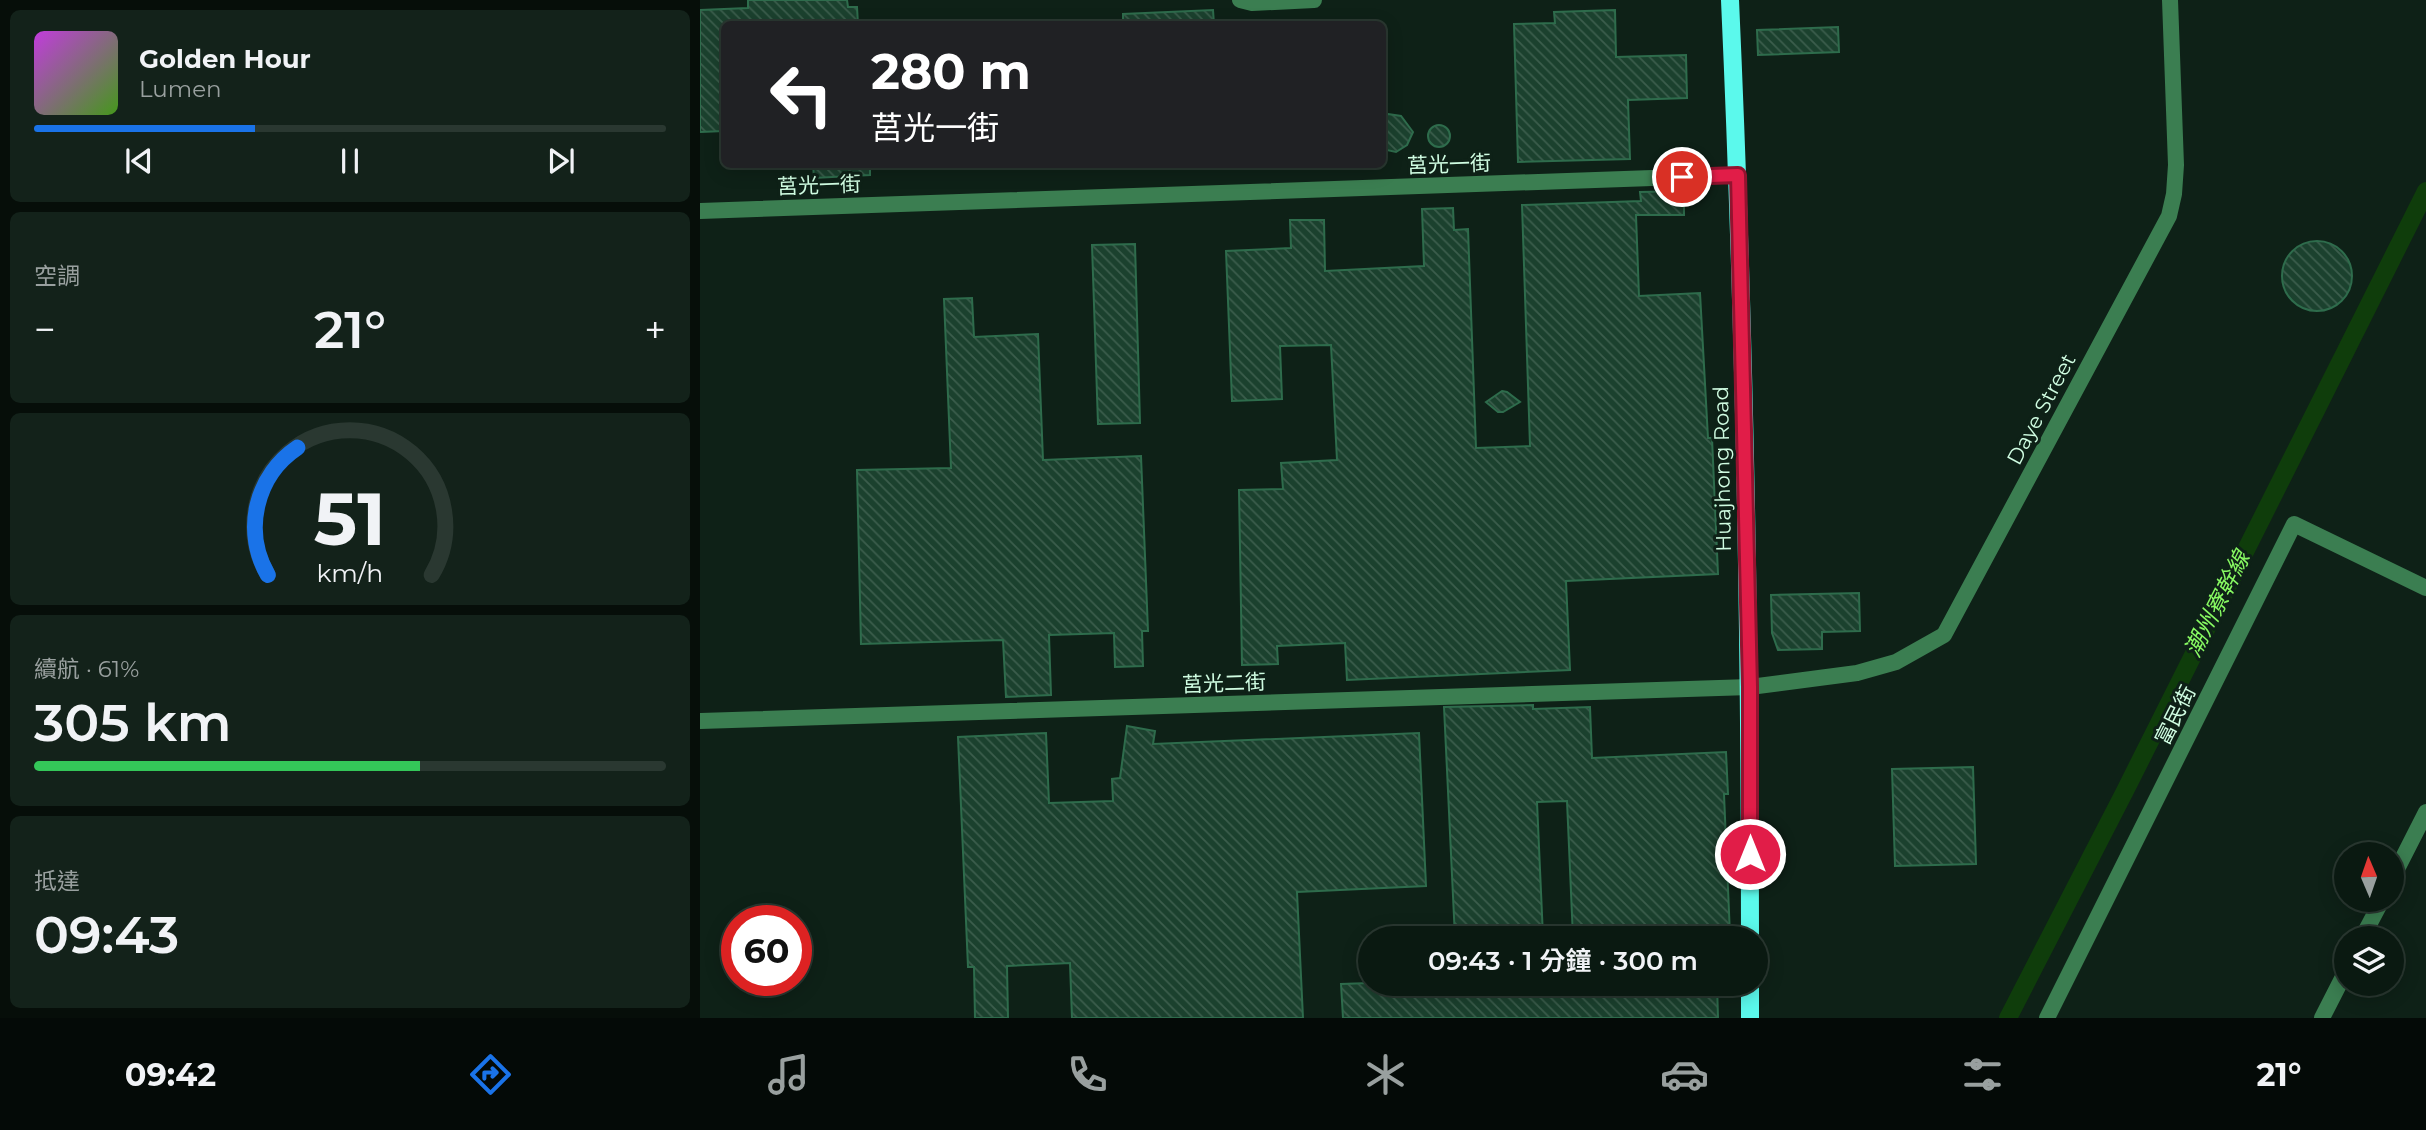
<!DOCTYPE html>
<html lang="zh-TW">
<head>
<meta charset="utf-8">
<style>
	:root { --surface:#0a1911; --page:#13221a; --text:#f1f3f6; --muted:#99a09f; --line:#2a3831; --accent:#1a73e8 }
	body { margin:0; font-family:Montserrat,"Noto Sans TC",sans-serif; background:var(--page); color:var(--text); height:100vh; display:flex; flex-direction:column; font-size:26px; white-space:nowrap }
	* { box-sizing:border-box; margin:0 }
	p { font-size:23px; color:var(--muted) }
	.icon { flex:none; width:38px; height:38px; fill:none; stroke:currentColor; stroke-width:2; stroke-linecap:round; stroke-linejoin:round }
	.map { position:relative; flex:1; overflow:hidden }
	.panel { display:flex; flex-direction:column; gap:10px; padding:10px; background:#060e09; width:700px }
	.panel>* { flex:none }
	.banner { position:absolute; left:21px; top:21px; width:665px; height:147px; border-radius:10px; box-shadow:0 4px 18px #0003,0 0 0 2px var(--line); background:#202124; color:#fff; overflow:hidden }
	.needle { width:46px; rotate:358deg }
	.buttons { position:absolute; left:1634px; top:842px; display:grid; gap:14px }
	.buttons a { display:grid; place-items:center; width:70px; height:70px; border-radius:50%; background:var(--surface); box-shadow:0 4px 18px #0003,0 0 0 2px var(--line); font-size:35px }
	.speed { position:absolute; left:21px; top:905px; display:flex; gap:14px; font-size:35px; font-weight:700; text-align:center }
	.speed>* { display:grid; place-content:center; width:91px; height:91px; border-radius:50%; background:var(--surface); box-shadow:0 4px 18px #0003,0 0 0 2px var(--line); line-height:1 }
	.speed .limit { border:10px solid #d22; background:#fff; color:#111 }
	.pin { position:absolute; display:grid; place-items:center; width:60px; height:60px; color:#fff; margin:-30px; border:4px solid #fff; border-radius:50%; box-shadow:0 2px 7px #0007 }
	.me { position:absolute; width:77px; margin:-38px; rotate:0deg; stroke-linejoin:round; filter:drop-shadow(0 0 5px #0008) }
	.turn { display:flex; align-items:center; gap:24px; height:147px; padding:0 35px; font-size:32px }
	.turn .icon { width:91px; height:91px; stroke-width:2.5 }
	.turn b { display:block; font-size:49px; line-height:60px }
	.big { font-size:52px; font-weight:600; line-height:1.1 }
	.panel .card { flex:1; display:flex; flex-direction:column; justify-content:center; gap:10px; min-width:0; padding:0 24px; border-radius:10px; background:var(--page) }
	.panel .dial { align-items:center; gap:0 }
	.dial svg { height:182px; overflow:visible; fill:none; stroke:var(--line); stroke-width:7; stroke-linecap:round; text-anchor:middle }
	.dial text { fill:var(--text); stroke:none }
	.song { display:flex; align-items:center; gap:21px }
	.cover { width:84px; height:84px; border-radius:10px; background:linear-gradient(135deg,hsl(290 70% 55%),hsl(100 70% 35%)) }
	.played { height:7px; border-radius:4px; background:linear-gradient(90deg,var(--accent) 35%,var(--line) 35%) }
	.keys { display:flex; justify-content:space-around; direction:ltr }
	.heat { display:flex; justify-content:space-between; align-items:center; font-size:38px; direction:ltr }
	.charge { height:10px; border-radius:5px; background:linear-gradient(90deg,#34c759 61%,var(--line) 0) }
	.trip { position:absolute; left:658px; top:926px; width:410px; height:70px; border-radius:35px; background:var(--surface); box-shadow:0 4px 18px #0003,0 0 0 2px var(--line); font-weight:600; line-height:70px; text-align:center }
	.menu { display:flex; height:112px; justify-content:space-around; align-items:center; background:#040a07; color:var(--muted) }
	.menu .icon { width:49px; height:49px }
	.menu .current { color:var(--accent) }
	.menu b { font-size:32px; color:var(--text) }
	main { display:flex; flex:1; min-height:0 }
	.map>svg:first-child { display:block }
</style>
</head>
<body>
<main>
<section class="panel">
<div class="card">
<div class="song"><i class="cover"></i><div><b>Golden Hour</b><p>Lumen</p></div></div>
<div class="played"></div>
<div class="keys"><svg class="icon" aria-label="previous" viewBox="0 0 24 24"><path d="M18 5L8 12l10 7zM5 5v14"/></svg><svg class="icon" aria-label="pause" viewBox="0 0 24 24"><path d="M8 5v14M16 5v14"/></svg><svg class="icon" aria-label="next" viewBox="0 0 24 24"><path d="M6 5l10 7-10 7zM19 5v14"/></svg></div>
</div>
<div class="card"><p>空調</p>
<div class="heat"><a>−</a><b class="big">21°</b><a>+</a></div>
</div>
<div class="card dial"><svg viewBox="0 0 100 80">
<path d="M14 69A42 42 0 1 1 86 69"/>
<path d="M14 69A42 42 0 0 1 27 13" stroke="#1a73e8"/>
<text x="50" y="56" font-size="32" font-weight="700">51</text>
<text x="50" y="72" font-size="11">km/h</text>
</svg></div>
<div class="card"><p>續航 · 61%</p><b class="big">305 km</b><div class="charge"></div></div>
<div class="card"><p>抵達</p><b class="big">09:43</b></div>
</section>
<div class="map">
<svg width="1726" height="1018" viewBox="0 0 1726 1018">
	<defs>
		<pattern id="building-back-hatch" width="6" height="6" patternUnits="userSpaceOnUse" patternTransform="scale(1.75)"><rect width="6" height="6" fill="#1b412e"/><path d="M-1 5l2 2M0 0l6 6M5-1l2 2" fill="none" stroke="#3b5d4c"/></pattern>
	</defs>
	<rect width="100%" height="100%" fill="#0e2117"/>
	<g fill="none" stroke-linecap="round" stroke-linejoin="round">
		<polyline stroke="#0f3d0b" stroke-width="18" points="1308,1018 1425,791 1726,191"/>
	</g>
	<g fill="url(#building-back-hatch)" stroke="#2e6c4c" stroke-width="2">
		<polygon points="48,0 147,0 148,7 157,7 158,24 24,24 24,131 0,132 0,10 48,8"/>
		<polygon points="513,10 514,24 423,24 423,14"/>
		<polygon points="915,10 916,57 986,55 987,98 928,100 930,159 818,162 814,24 855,23 854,12"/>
		<polygon points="1138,27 1139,52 1058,55 1057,30"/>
		<polygon points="688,114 701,116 713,132 707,145 696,152 682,149 682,117"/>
		<circle cx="739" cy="136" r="11"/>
		<polygon points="113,164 170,164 170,175 114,178"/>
		<polygon points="984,191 984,215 936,215 939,296 1000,293 1008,438 1012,438 1018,574 866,581 870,670 647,680 645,643 577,646 578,664 542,665 539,490 583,489 581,463 637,460 631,345 580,346 582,399 532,401 526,251 591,248 590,220 624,220 625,271 724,266 722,209 753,208 754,230 768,229 776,448 830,446 822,205 941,201 940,192"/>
		<circle cx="1617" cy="276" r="35"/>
		<polygon points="435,244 440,423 398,424 392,245"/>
		<polygon points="272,298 274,337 338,334 343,460 441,456 448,631 442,631 443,666 415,667 414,633 349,635 351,695 306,697 303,640 161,644 157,470 251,468 244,299"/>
		<polygon points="802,391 807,392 820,402 803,412 798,412 786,402"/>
		<polygon points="1159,593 1160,631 1122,632 1122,649 1078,650 1072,633 1071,595"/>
		<polygon points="833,705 833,709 890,707 892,758 1026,752 1028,794 1024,794 1030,935 958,938 873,938 867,801 837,802 843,937 755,938 744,707"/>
		<polygon points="427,726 455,731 453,744 719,733 726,886 597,892 603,1018 372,1018 370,963 307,966 308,1018 275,1018 274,967 268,967 258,737 346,733 349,803 413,801 412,779 420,778"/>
		<polygon points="1273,767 1276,864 1195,866 1192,769"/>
		<polygon points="670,983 1017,984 1018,1018 643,1018 641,984"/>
	</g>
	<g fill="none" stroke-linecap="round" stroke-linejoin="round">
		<g stroke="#3b7e51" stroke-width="16">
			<polyline points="540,0 552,3 614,0"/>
			<polyline points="0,211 1038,175"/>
			<polyline points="0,721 1050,687 1157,673 1196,662 1244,635 1469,216 1474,194 1476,165 1470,0"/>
			<polyline points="1692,879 1726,812"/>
			<polyline points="1662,938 1682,900"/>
			<polyline points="1347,1018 1594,524 1726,588"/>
			<polyline points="1622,1018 1647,969"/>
		</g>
		<g stroke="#5bf9ec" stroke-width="18">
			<path d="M1030,0C1044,312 1050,625 1050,938"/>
			<polyline points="1050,984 1050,1018"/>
		</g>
	</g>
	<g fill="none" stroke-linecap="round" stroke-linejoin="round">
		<defs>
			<polyline id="route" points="982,177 1038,175 1050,687 1050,854"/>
		</defs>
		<use href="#route" stroke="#92132f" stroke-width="18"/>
		<use href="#route" stroke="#e11d48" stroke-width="12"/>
	</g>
	<g text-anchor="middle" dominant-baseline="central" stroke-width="6" stroke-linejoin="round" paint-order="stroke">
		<g font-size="21" fill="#d0fde2" stroke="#0e2117">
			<text transform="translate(749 164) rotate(-2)">莒光一街</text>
			<text transform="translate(119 185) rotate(-2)">莒光一街</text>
			<text transform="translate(1341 409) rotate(-62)">Daye Street</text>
			<text transform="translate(1022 469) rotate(-91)">Huajhong Road</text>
			<text transform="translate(524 683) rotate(-2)">莒光二街</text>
			<text transform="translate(1475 715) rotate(-63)">富民街</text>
		</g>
		<g font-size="23" font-style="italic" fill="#87f962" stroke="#0e2117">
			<text transform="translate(1517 604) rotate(-63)">潮州寮幹線</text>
		</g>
	</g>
</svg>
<div class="buttons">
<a><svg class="needle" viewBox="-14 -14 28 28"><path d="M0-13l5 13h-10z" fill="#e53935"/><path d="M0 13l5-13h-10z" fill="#99a09f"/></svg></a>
<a><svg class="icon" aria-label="layers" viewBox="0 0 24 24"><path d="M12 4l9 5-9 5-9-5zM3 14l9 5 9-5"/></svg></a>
</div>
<div class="speed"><div class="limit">60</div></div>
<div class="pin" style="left:982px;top:177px;background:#d93025"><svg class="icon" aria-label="arrive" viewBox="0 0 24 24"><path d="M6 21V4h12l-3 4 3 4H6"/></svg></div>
<svg class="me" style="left:1050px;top:854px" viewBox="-20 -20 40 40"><circle r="17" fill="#e11d48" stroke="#fff" stroke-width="3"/><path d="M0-11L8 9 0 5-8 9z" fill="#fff"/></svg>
<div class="trip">09:43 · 1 分鐘 · 300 m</div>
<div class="banner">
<div class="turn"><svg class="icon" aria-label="left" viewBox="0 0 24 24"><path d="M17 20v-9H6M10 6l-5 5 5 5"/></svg><div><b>280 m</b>莒光一街</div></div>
</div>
</div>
</main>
<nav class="menu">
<b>09:42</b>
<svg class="icon current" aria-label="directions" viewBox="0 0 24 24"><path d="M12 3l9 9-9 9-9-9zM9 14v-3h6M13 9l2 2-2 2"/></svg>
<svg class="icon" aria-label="music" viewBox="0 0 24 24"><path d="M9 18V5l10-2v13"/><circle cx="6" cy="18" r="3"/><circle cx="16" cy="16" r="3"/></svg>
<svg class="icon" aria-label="phone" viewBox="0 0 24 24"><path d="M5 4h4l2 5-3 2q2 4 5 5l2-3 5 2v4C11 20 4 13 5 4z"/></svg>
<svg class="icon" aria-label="climate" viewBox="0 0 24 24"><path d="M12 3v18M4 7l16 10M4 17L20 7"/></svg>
<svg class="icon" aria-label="car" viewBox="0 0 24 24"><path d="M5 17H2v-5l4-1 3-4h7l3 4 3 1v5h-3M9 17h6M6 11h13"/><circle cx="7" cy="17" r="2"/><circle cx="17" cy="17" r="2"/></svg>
<svg class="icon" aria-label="filters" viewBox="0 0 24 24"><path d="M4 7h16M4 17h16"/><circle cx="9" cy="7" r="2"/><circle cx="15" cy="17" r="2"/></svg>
<b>21°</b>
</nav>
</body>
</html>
